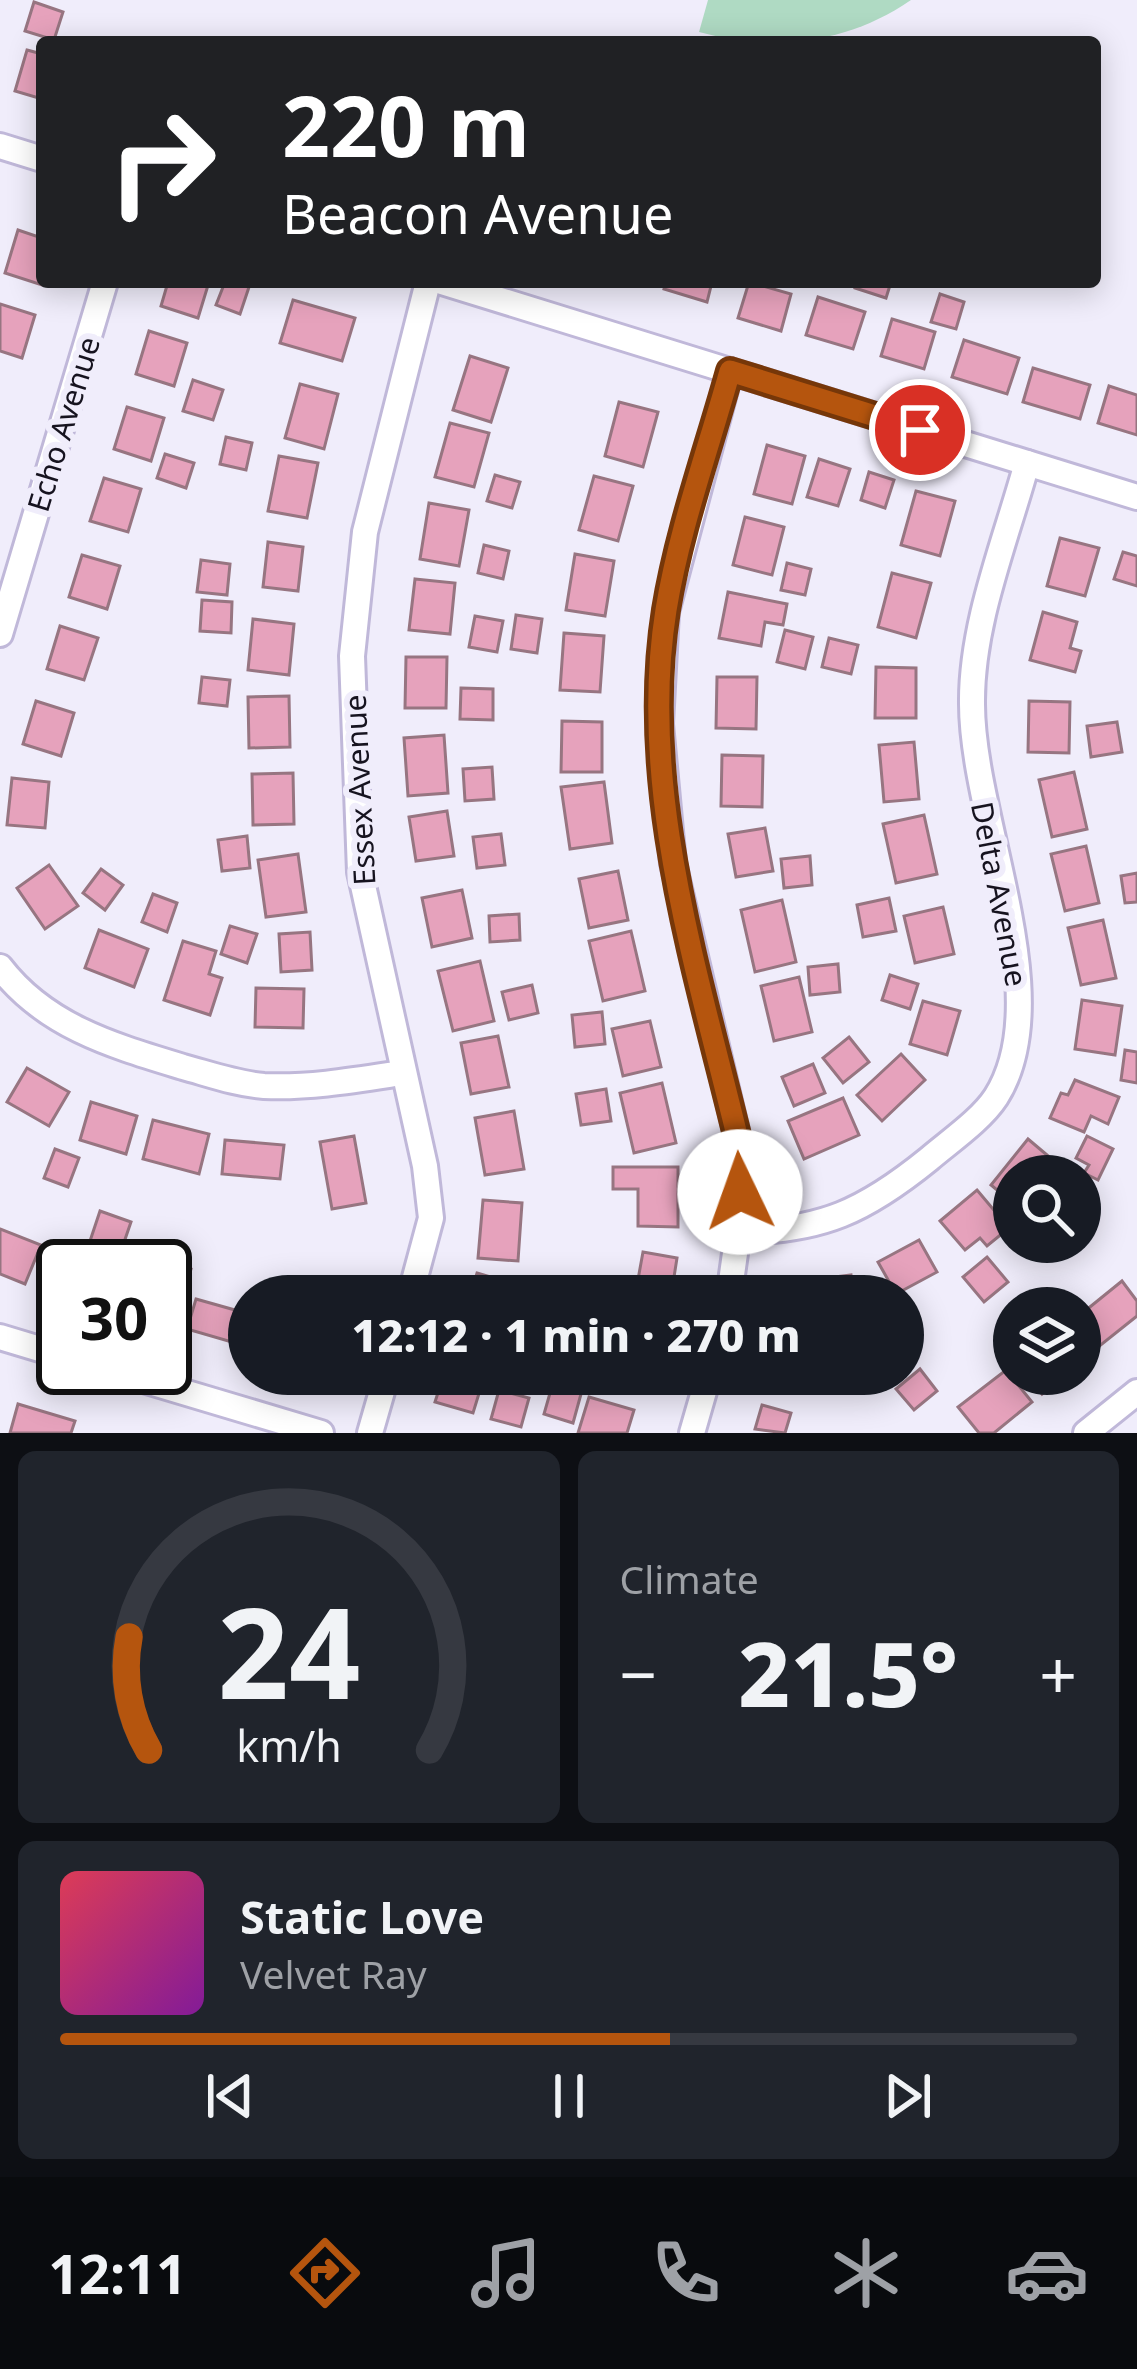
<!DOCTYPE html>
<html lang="en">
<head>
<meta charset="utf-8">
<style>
	:root { --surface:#171b24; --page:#20242c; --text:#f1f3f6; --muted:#9ea1a6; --line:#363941; --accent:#b5550e }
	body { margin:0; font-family:"Noto Sans",sans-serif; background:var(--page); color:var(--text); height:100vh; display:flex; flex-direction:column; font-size:45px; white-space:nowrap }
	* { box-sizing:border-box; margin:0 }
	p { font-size:39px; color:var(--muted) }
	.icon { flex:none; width:66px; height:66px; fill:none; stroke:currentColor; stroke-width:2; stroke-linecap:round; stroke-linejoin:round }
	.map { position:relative; height:1433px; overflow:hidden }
	.sheet { display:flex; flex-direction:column; gap:18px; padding:18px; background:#0d0f14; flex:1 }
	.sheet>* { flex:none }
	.banner { position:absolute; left:36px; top:36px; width:1065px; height:252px; border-radius:12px; box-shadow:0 6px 30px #0003; background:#202124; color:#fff; overflow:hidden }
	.tools { position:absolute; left:993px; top:1155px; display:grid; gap:24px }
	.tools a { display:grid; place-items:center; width:108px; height:108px; border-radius:50%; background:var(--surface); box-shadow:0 6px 30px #0003; font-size:60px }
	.speed { position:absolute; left:36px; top:1239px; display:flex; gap:24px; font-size:60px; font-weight:700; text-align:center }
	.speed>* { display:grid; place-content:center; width:156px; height:156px; border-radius:50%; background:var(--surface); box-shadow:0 6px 30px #0003; line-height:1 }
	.speed .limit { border:6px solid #111; border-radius:18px; background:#fff; color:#111 }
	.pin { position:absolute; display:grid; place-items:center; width:102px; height:102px; color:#fff; margin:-51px; border:6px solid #fff; border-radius:50%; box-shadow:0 3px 12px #0007 }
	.me { position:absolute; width:132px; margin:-66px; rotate:357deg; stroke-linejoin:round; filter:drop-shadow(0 0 9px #0008) }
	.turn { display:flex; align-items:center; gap:42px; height:252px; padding:0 48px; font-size:54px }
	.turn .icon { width:156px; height:156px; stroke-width:2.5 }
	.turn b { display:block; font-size:84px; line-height:102px }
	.big { font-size:90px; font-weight:800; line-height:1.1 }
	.sheet .widget { flex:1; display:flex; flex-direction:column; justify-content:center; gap:18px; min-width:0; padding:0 42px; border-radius:18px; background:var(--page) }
	.sheet .dial { align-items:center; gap:0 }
	.dial svg { height:312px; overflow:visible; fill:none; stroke:var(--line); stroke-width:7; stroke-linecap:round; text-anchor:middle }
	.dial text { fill:var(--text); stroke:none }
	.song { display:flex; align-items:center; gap:36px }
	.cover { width:144px; height:144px; border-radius:18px; background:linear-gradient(135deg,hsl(350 70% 55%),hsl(290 70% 35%)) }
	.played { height:12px; border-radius:6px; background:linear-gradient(90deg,var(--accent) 60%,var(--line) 60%) }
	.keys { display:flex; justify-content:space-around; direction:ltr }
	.heat { display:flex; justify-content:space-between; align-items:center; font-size:66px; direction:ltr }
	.sheet .tiles { flex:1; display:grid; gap:18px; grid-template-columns:1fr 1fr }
	.widget:last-child { grid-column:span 2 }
	.trip { position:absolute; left:228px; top:1275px; width:696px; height:120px; border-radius:60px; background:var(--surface); box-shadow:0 6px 30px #0003; font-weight:800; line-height:120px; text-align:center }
	.tab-bar { display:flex; height:192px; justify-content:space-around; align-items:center; background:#090b0e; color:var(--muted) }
	.tab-bar .icon { width:84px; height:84px }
	.tab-bar .current { color:var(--accent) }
	.tab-bar b { font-size:54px; color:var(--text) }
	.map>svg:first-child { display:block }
</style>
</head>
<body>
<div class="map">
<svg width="1137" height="1433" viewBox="0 0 1137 1433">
	<rect width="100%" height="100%" fill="#f0edfb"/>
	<path fill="#afdac3" d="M708,0H911C847,44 774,52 699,32Z"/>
	<g fill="#e6a2bc" stroke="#977581" stroke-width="3">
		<polygon points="34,2 63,12 54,40 25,31"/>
		<polygon points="27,50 42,54 42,99 15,91"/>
		<polygon points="18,230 42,238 42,285 5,273"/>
		<polygon points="168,282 209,282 198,318 161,306"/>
		<polygon points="225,282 249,287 240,314 216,305"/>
		<polygon points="666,282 712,282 707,302 664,289"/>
		<polygon points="749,282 791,294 781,331 738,318"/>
		<polygon points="857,282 891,282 886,298 855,288"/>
		<polygon points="940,294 964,302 956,329 931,322"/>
		<polygon points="818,297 865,312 853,349 806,335"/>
		<polygon points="293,300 355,318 342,361 280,343"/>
		<polygon points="0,304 35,315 22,358 0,351"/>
		<polygon points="892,319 935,332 924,369 881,356"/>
		<polygon points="149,331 187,343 174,386 136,374"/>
		<polygon points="964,340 1019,358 1007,394 952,377"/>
		<polygon points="470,356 508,368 491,422 453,410"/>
		<polygon points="1033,368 1090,385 1080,419 1023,402"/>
		<polygon points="193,380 223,390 213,420 183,411"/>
		<polygon points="300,384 338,394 324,449 285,438"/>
		<polygon points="1109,386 1137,395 1137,435 1098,423"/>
		<polygon points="619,402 658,412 643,467 605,456"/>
		<polygon points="127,407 164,418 151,461 114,449"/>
		<polygon points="450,423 489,433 474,487 435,477"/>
		<polygon points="226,437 252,443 246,470 220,464"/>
		<polygon points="767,445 805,456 792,504 754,494"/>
		<polygon points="165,454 194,463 186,488 157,478"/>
		<polygon points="279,456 318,463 307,518 268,511"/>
		<polygon points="819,459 850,469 838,506 807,497"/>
		<polygon points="869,472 894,480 885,508 861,500"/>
		<polygon points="495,475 520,482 512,508 487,501"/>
		<polygon points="594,476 633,486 618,541 579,530"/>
		<polygon points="104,478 141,489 128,532 90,521"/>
		<polygon points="916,491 955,501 940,556 901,545"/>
		<polygon points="429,503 469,510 459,566 420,559"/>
		<polygon points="745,517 784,527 772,575 733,565"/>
		<polygon points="1060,538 1099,548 1085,596 1047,586"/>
		<polygon points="268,542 303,547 298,591 263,587"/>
		<polygon points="484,545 509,551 503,579 478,573"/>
		<polygon points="1123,552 1137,556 1137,586 1114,579"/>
		<polygon points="575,554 614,561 605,616 566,610"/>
		<polygon points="82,555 120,566 107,609 69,597"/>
		<polygon points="201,560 230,564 227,595 197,592"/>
		<polygon points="787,563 811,569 805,595 781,590"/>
		<polygon points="892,573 931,583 916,638 878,627"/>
		<polygon points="415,579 455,583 450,634 409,630"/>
		<polygon points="728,592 787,604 783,625 765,622 761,646 719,638"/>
		<polygon points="202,600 232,602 231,633 200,631"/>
		<polygon points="1043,612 1077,622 1070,648 1081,651 1075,672 1030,660"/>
		<polygon points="516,615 542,619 537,653 511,649"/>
		<polygon points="475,616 503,621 497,652 469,647"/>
		<polygon points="253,619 294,624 289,675 248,670"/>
		<polygon points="60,626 98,638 84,680 47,669"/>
		<polygon points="785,630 813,637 805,669 777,662"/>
		<polygon points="564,633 604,636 600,692 560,690"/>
		<polygon points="829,638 858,645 851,674 822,667"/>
		<polygon points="406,657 447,657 446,708 405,708"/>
		<polygon points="876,667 916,668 916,718 875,718"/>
		<polygon points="202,677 230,680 227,706 199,703"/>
		<polygon points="717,677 757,677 756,729 716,728"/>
		<polygon points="461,688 493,689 493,720 460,719"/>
		<polygon points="289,696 290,747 249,748 248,697"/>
		<polygon points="36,701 74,713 61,756 23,744"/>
		<polygon points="1029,701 1070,702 1069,753 1028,752"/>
		<polygon points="562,721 602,722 602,772 561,772"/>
		<polygon points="1117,722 1122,752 1091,757 1087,726"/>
		<polygon points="444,735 448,793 408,796 404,738"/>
		<polygon points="914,742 919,799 884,802 879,745"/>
		<polygon points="722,755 763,756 762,807 721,806"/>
		<polygon points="492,767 494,799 465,801 463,769"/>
		<polygon points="1074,772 1087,829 1052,837 1039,780"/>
		<polygon points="293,773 294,824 253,825 252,774"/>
		<polygon points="12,778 49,782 45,828 7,825"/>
		<polygon points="604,782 612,843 570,849 561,787"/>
		<polygon points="447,811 454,856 416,861 409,817"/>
		<polygon points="924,815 937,874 896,883 883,824"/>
		<polygon points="765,828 773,871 736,877 728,834"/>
		<polygon points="501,834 505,865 477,868 473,837"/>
		<polygon points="247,836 250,868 222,871 218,840"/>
		<polygon points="1086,846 1099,903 1065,911 1051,854"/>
		<polygon points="298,854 306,912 266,917 258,860"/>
		<polygon points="810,856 812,885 784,888 781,859"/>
		<polygon points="49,865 78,906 45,929 17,888"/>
		<polygon points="101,869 123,885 105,910 83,893"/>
		<polygon points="618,871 628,920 589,928 579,879"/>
		<polygon points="1137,873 1137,902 1125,903 1121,876"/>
		<polygon points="462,890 472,938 432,947 422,898"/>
		<polygon points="153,894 177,903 167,932 142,922"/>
		<polygon points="889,898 896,931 863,937 857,905"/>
		<polygon points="782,900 796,962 755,972 741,910"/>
		<polygon points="943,907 954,954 915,963 904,916"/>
		<polygon points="519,914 520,940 490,942 489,916"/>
		<polygon points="1103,920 1116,978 1081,985 1068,928"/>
		<polygon points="230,926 257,934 247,963 221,954"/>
		<polygon points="99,930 148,949 134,987 85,968"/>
		<polygon points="631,931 645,991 603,1001 589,941"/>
		<polygon points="310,932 312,970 281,972 279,934"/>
		<polygon points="183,941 216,951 209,974 222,978 210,1015 164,1000"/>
		<polygon points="480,961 494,1021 453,1031 438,971"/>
		<polygon points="838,964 840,992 810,995 808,967"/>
		<polygon points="890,975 918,984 910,1009 882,1000"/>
		<polygon points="799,977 812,1032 774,1041 761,986"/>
		<polygon points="532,985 538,1013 509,1020 502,992"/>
		<polygon points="256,988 304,989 303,1028 255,1027"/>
		<polygon points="1082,1000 1122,1006 1115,1055 1075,1049"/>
		<polygon points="923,1001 960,1011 947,1055 910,1044"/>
		<polygon points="602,1012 605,1044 575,1047 572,1015"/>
		<polygon points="650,1021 661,1067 623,1076 612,1029"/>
		<polygon points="498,1036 509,1087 471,1094 461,1043"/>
		<polygon points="849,1037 869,1062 843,1083 823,1058"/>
		<polygon points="1125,1050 1137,1052 1137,1083 1121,1080"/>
		<polygon points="901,1054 925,1080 882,1121 857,1095"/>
		<polygon points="813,1064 825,1093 794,1106 782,1077"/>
		<polygon points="27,1068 69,1092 49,1126 7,1102"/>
		<polygon points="1075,1080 1119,1097 1108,1124 1091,1116 1084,1132 1050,1118 1061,1093 1068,1095"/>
		<polygon points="662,1083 676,1143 634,1153 620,1093"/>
		<polygon points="606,1089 611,1121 581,1125 576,1094"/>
		<polygon points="843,1098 859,1135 804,1159 788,1121"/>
		<polygon points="91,1102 137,1116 126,1154 80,1140"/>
		<polygon points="514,1111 524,1169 485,1175 475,1118"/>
		<polygon points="153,1120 209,1134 199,1174 143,1159"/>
		<polygon points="354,1136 366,1203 332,1209 320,1142"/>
		<polygon points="1087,1136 1113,1149 1098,1180 1084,1173 1089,1165 1076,1158"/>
		<polygon points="1028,1139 1060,1166 1051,1176 1014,1176 1014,1204 991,1185"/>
		<polygon points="225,1140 284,1145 280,1179 222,1174"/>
		<polygon points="55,1149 79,1158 68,1187 44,1178"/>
		<polygon points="613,1167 678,1167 678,1227 638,1226 638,1189 613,1189"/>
		<polygon points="977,1190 1009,1228 987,1246 980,1238 965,1250 940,1221"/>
		<polygon points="483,1200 522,1203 518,1261 478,1258"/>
		<polygon points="100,1211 131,1222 121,1251 90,1241"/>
		<polygon points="0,1229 41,1245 25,1284 0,1274"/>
		<polygon points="919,1240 937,1272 896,1294 878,1262"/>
		<polygon points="643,1252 677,1258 671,1296 635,1296"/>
		<polygon points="55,1254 95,1266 63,1266 63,1298 43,1292"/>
		<polygon points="987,1257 1008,1282 984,1302 963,1277"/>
		<polygon points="171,1263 191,1269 174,1328 165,1325 165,1283"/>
		<polygon points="477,1273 514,1284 511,1296 470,1296"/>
		<polygon points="851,1275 853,1296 803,1296 802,1281"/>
		<polygon points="1122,1281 1137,1301 1137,1316 1097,1348 1080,1327 1080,1315"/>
		<polygon points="196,1299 249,1314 249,1347 187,1329"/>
		<polygon points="920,1369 937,1391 914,1410 896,1389"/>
		<polygon points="1006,1370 1032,1402 994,1433 979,1433 958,1407"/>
		<polygon points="444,1374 485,1374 473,1413 435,1402"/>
		<polygon points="1027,1374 1067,1374 1042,1394"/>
		<polygon points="552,1386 581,1394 573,1423 544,1414"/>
		<polygon points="499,1390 529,1398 521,1427 491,1419"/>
		<polygon points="589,1397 634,1410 627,1433 578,1433"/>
		<polygon points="18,1404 75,1421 71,1433 10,1433"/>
		<polygon points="762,1405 791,1413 785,1433 755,1429"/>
	</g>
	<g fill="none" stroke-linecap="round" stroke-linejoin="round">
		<defs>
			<g id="street">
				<polyline points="0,146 42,159"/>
				<polyline points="442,282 1137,497"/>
				<polyline points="0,634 105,282"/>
				<path d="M0,967C46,1027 114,1046 183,1067C209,1074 237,1084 264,1086C310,1088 356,1080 402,1073"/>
				<path d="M738,1232C822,1231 865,1211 929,1159C950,1141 981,1120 996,1097C1059,998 972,819 972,704C971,623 1006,540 1027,463"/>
				<polyline points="410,1296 431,1218 425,1166 360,872 352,656 365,532 428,282"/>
				<polyline points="729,1296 738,1232 741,1152 673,863 660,724 666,612 730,371"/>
				<polyline points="0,1337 63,1356"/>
				<polyline points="103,1368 321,1433"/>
				<polyline points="370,1433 387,1374"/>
				<polyline points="692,1433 709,1374"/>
				<polyline points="1086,1433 1137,1392"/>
			</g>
		</defs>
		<use href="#street" stroke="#c0b8d9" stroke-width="30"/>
		<use href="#street" stroke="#fff" stroke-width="24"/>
	</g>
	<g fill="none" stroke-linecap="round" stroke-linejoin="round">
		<defs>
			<path id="route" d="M740,1192L741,1152C700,978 637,792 666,610C679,530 708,450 730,371L920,430"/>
		</defs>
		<use href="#route" stroke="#763709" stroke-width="30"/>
		<use href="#route" stroke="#b5550e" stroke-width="21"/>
	</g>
	<g text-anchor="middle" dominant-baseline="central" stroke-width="12" stroke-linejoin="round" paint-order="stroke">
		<g font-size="30" fill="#16131f" stroke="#f0edfb">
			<text transform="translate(63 424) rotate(-73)">Echo Avenue</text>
			<text transform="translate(359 790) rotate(-93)">Essex Avenue</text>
			<text transform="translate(1000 894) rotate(79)">Delta Avenue</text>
		</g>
	</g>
</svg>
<div class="tools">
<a><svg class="icon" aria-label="search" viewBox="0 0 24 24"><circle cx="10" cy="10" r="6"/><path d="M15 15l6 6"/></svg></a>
<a><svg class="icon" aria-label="layers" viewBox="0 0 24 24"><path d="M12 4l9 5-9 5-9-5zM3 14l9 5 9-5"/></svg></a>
</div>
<div class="speed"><div class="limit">30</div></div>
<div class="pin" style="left:920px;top:430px;background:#d93025"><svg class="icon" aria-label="arrive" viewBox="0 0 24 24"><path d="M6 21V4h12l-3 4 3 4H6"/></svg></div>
<svg class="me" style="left:740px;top:1192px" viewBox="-20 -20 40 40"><circle r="19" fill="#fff"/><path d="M0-13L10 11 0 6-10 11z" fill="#b5550e"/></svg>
<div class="trip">12:12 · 1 min · 270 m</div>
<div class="banner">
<div class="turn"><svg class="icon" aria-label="right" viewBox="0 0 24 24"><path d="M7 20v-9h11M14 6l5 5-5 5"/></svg><div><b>220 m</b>Beacon Avenue</div></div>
</div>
</div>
<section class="sheet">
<div class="tiles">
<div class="widget dial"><svg viewBox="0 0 100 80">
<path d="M14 69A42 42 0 1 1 86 69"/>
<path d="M14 69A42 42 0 0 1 9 40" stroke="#b5550e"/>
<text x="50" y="56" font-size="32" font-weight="700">24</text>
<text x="50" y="72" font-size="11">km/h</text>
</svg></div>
<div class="widget"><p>Climate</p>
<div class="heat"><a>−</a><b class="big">21.5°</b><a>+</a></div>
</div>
<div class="widget">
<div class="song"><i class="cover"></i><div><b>Static Love</b><p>Velvet Ray</p></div></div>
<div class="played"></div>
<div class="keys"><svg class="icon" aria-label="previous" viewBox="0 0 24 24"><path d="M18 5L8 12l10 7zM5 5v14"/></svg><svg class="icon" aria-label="pause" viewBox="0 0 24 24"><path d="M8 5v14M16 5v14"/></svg><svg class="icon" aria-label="next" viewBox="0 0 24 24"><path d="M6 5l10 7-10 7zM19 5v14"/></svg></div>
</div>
</div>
</section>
<nav class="tab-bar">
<b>12:11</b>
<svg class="icon current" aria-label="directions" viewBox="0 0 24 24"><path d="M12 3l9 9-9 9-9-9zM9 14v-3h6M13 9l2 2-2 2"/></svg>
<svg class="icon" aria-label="music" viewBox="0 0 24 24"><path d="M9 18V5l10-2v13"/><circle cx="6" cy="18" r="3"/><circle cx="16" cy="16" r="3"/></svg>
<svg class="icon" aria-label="phone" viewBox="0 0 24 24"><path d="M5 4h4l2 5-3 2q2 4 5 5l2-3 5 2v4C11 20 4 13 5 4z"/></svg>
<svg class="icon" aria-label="climate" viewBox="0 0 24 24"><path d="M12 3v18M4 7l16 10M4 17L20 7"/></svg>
<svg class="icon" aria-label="car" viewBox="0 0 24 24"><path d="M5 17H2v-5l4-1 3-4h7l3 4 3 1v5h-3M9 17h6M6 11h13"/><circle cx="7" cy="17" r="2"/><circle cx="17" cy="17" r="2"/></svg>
</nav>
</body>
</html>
